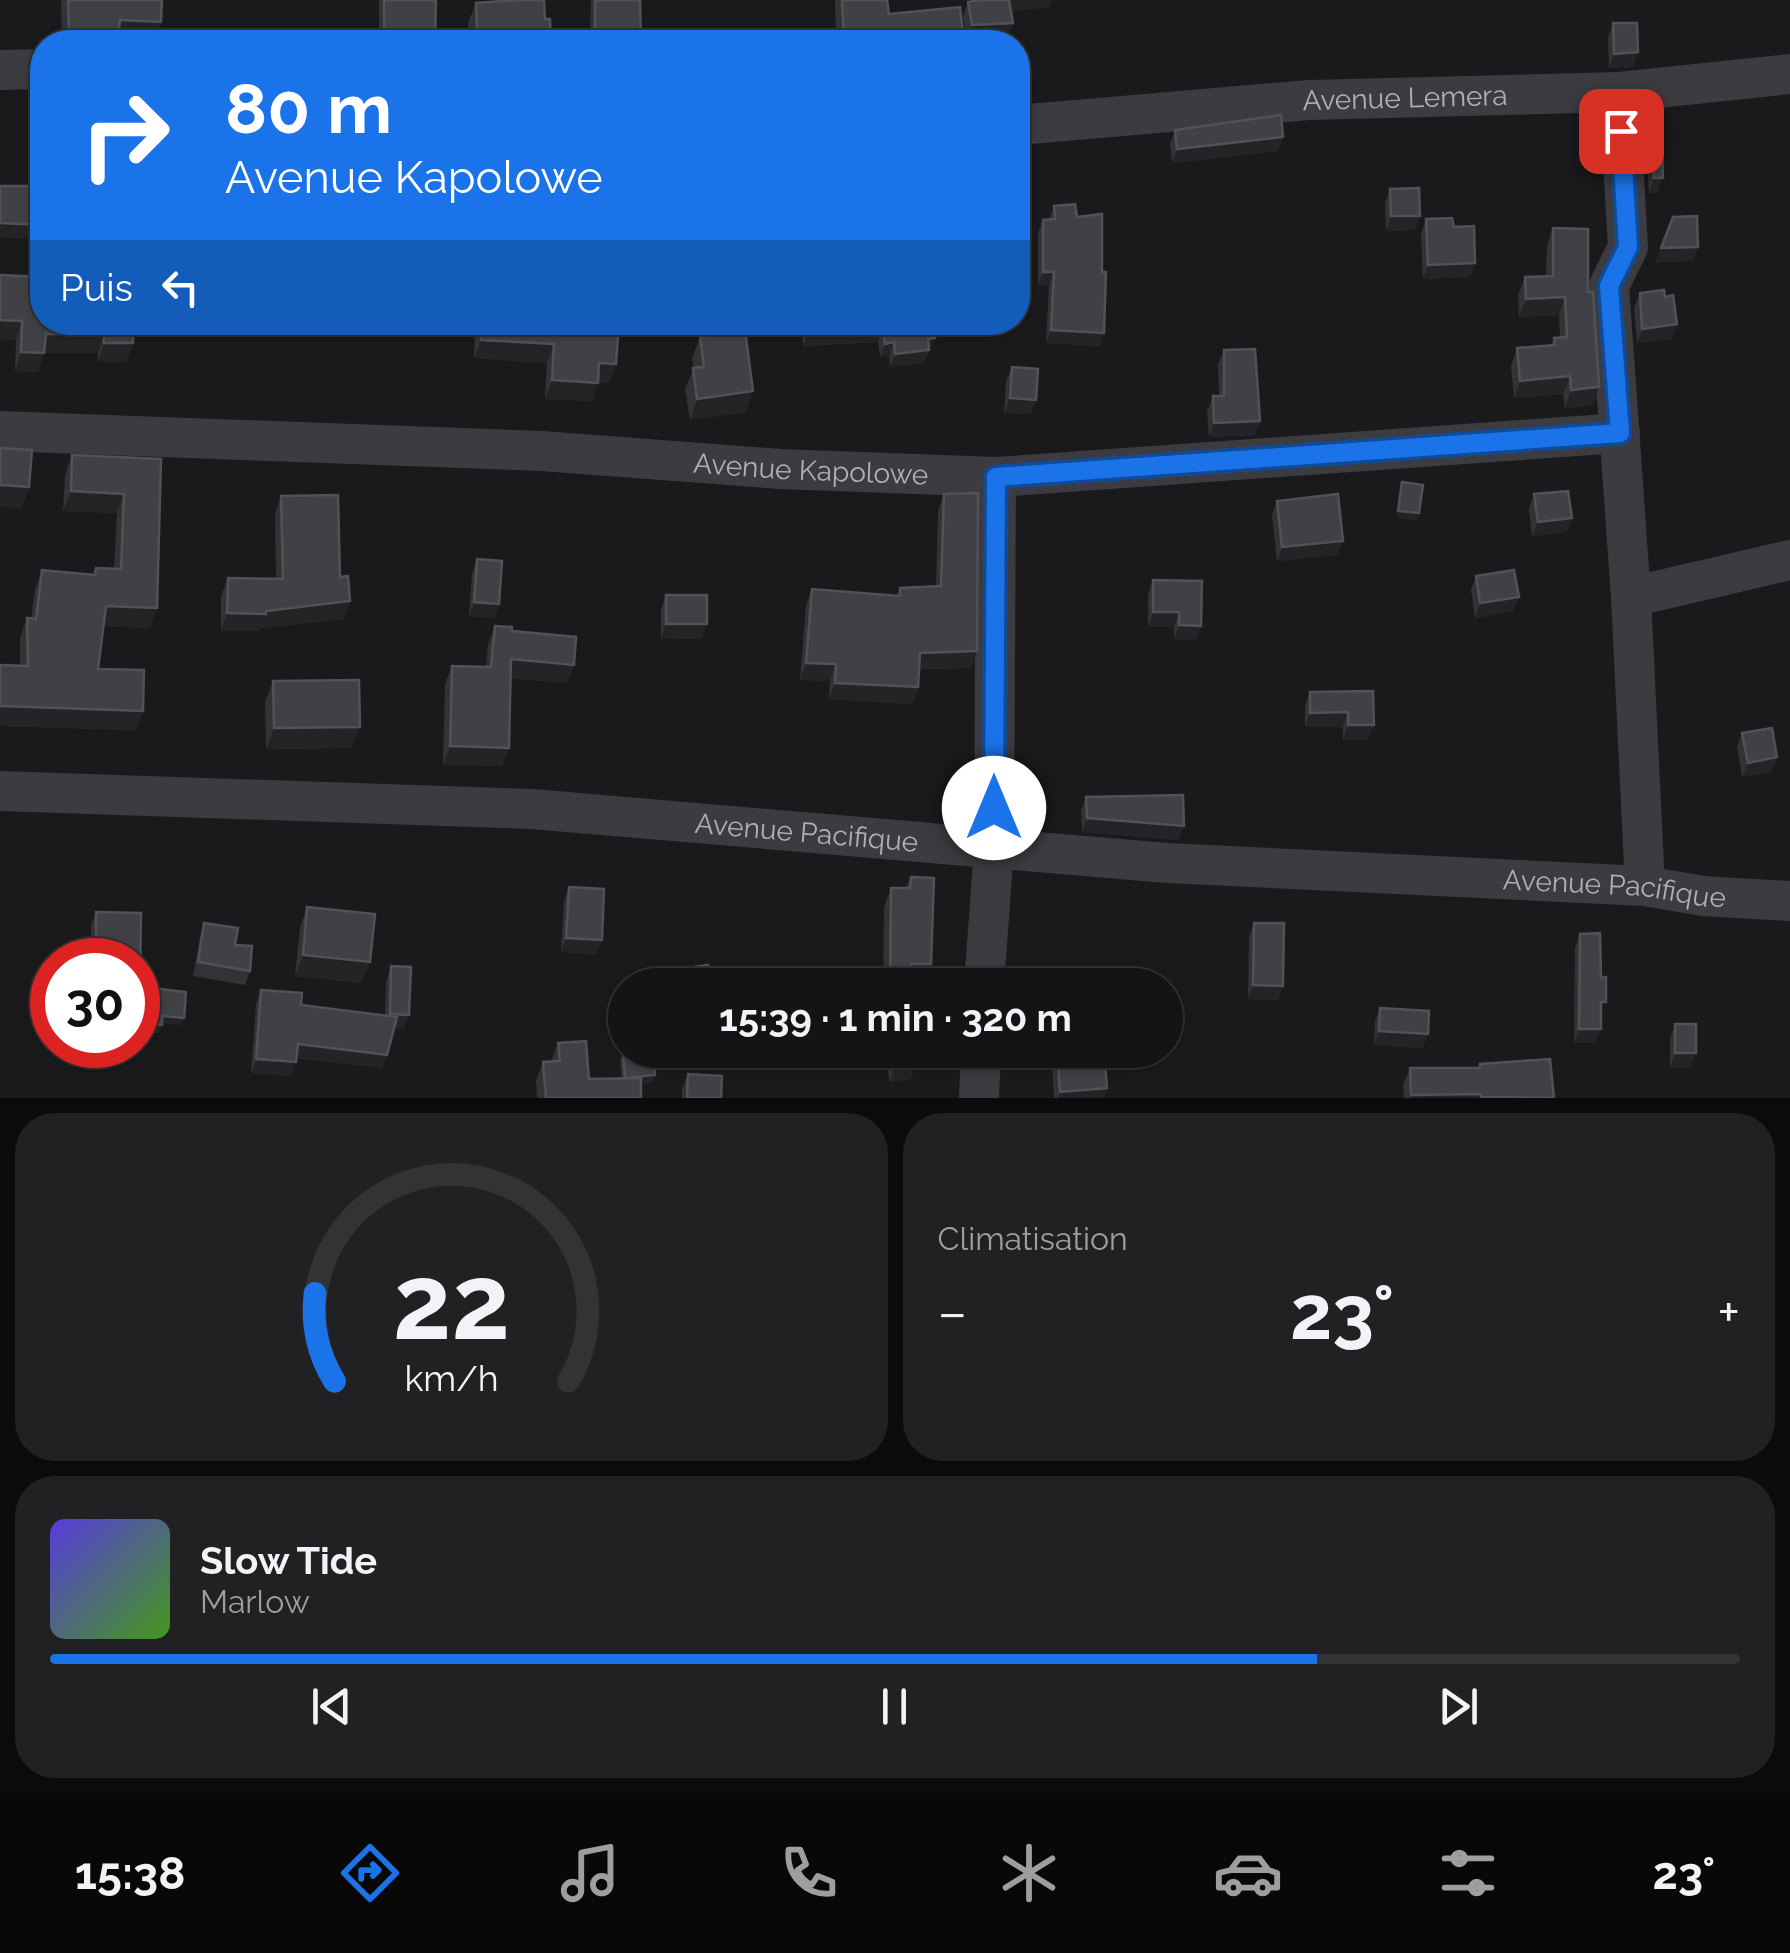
<!DOCTYPE html>
<html lang="fr">
<head>
<meta charset="utf-8">
<style>
	:root { --surface:#141315; --page:#212022; --text:#f1f3f6; --muted:#9d9ea0; --line:#333234; --accent:#1a73e8 }
	body { margin:0; font-family:Raleway,sans-serif; background:var(--page); color:var(--text); height:100vh; display:flex; flex-direction:column; font-size:38px; white-space:nowrap }
	* { box-sizing:border-box; margin:0 }
	p { font-size:32px; color:var(--muted) }
	.icon { flex:none; width:55px; height:55px; fill:none; stroke:currentColor; stroke-width:2; stroke-linecap:round; stroke-linejoin:round }
	.map { position:relative; height:1098px; overflow:hidden }
	.details { display:flex; flex-direction:column; gap:15px; padding:15px; background:#0b0a0c; flex:1 }
	.details>* { flex:none }
	.hud { position:absolute; left:30px; top:30px; width:1000px; height:305px; border-radius:40px; box-shadow:0 2px 8px #0004,0 0 0 2px var(--line); background:#1a73e8; color:#fff; overflow:hidden }
	.speed { position:absolute; left:30px; top:938px; display:flex; gap:20px; font-size:50px; font-weight:700; text-align:center }
	.speed>* { display:grid; place-content:center; width:130px; height:130px; border-radius:50%; background:var(--surface); box-shadow:0 2px 8px #0004,0 0 0 2px var(--line); line-height:1 }
	.speed .limit { border:15px solid #d22; background:#fff; color:#111 }
	.pin { position:absolute; display:grid; place-items:center; width:85px; height:85px; color:#fff; margin:-42px; border-radius:20px; box-shadow:0 5px 15px #0006 }
	.me { position:absolute; width:110px; margin:-55px; rotate:0deg; stroke-linejoin:round; filter:drop-shadow(0 0 8px #0008) }
	.turn { display:flex; align-items:center; gap:35px; height:210px; padding:0 30px; font-size:45px }
	.turn .icon { width:130px; height:130px; stroke-width:2.5 }
	.turn b { display:block; font-size:70px; line-height:85px }
	.then { display:flex; align-items:center; height:95px; padding:0 30px; background:#0003; gap:20px; font-size:38px }
	.big { font-size:75px; font-weight:700; line-height:1.1 }
	.details .tile { flex:1; display:flex; flex-direction:column; justify-content:center; gap:15px; min-width:0; padding:0 35px; border-radius:40px; background:var(--page) }
	.details .dial { align-items:center; gap:0 }
	.dial svg { height:260px; overflow:visible; fill:none; stroke:var(--line); stroke-width:7; stroke-linecap:round; text-anchor:middle }
	.dial text { fill:var(--text); stroke:none }
	.song { display:flex; align-items:center; gap:30px }
	.cover { width:120px; height:120px; border-radius:15px; background:linear-gradient(135deg,hsl(250 70% 55%),hsl(100 70% 35%)) }
	.played { height:10px; border-radius:5px; background:linear-gradient(90deg,var(--accent) 75%,var(--line) 75%) }
	.keys { display:flex; justify-content:space-around; direction:ltr }
	.heat { display:flex; justify-content:space-between; align-items:center; font-size:55px; direction:ltr }
	.details .tiles { flex:1; display:grid; gap:15px; grid-template-columns:1fr 1fr }
	.tile:last-child { grid-column:span 2 }
	.trip { position:absolute; left:608px; top:968px; width:575px; height:100px; border-radius:50px; background:var(--surface); box-shadow:0 2px 8px #0004,0 0 0 2px var(--line); font-weight:700; line-height:100px; text-align:center }
	.tab-bar { display:flex; height:160px; justify-content:space-around; align-items:center; background:#080808; color:var(--muted) }
	.tab-bar .icon { width:70px; height:70px }
	.tab-bar .active { color:var(--accent) }
	.tab-bar b { font-size:45px; color:var(--text) }
	.map>svg:first-child { display:block }
</style>
</head>
<body>
<div class="map">
<svg width="1790" height="1098" viewBox="0 0 1790 1098">
	<rect width="100%" height="100%" fill="#1a191c"/>
	<g fill="none" stroke-linecap="round" stroke-linejoin="round">
		<g stroke="#3b3b40" stroke-width="40">
			<polyline points="0,70 42,69"/>
			<polyline points="1619,92 1628,247 1609,286 1631,597 1645,886"/>
			<path id="s1" d="M1018,125L1309,100L1619,92L1790,74"/>
			<path id="s2" d="M0,431L542,451L780,469L996,477L1620,433"/>
			<polyline points="1631,597 1790,560"/>
			<path id="s3" d="M0,791L532,809L1167,863L1645,886L1703,896L1790,901"/>
			<polyline points="984,985 994,848 996,477"/>
			<polyline points="979,1098 981,1050"/>
		</g>
	</g>
	<g fill="#333336">
		<polygon points="61,0 162,0 161,22 154,40 116,38 115,42 62,42"/>
		<polygon points="379,0 436,0 435,42 379,42"/>
		<polygon points="591,0 640,0 641,42 590,42"/>
		<polygon points="835,0 887,0 889,14 964,42 836,42"/>
		<polygon points="979,0 1052,0 1050,7 1011,11 1013,23 1007,37 966,40 963,16 968,2"/>
		<polygon points="476,3 545,19 551,42 469,42 468,23"/>
		<polygon points="1613,23 1633,67 1609,68 1608,38"/>
		<polygon points="1175,130 1278,151 1172,163 1170,144"/>
		<polygon points="1652,142 1658,192 1649,193 1647,156"/>
		<polygon points="1390,189 1415,230 1386,231 1385,203"/>
		<polygon points="1054,206 1077,217 1102,272 1104,333 1100,346 1046,343 1049,285 1038,285 1038,233 1043,220 1049,219"/>
		<polygon points="1426,219 1454,227 1475,263 1470,277 1423,279 1421,234"/>
		<polygon points="1553,228 1588,292 1593,405 1565,408 1563,394 1514,398 1511,366 1517,348 1551,345 1554,338 1560,338 1559,315 1519,317 1518,295 1525,277 1546,276 1547,246"/>
		<polygon points="42,277 42,322 134,322 133,343 126,362 98,361 98,353 44,353 38,372 15,371 16,340 0,339"/>
		<polygon points="1640,293 1665,297 1677,324 1672,339 1637,343 1634,308"/>
		<polygon points="475,322 619,322 616,364 609,383 598,382 592,401 545,399 547,363 474,358"/>
		<polygon points="802,322 933,322 935,338 924,363 890,367 889,356 880,357 878,342 803,346"/>
		<polygon points="700,337 746,412 690,420 685,389 694,368 692,358"/>
		<polygon points="1224,350 1255,435 1209,437 1207,411 1213,396 1219,396 1218,364"/>
		<polygon points="1012,367 1036,400 1031,414 1004,413 1006,381"/>
		<polygon points="72,455 161,459 150,628 104,626 98,669 143,711 136,730 0,726 0,665 20,665 20,638 27,618 31,618 35,590 42,570 93,575 96,568 114,569 117,513 63,511 65,475"/>
		<polygon points="944,494 977,651 971,668 919,669 918,687 912,704 829,699 830,681 800,680 806,605 812,589 897,595 900,588 936,587 938,511"/>
		<polygon points="1534,494 1572,518 1567,532 1532,536 1529,509"/>
		<polygon points="281,496 340,577 350,601 344,619 261,628 260,631 221,631 221,596 228,578 276,579 275,513"/>
		<polygon points="1277,501 1343,541 1337,555 1277,561 1272,515"/>
		<polygon points="477,559 499,604 494,618 469,616 472,574"/>
		<polygon points="1476,576 1513,611 1475,618 1471,590"/>
		<polygon points="1153,580 1201,626 1195,640 1174,639 1174,627 1148,627 1148,594"/>
		<polygon points="666,595 702,639 661,638 661,609"/>
		<polygon points="495,626 512,631 574,665 567,683 510,678 509,748 502,766 443,765 445,684 452,666 486,667 488,645"/>
		<polygon points="273,681 352,748 266,749 265,702"/>
		<polygon points="1373,691 1368,740 1343,740 1343,727 1305,727 1305,706 1310,692"/>
		<polygon points="1742,733 1777,757 1772,772 1742,777 1737,747"/>
		<polygon points="1086,797 1179,840 1082,832 1081,811"/>
		<polygon points="911,877 924,983 914,983 914,985 883,985 884,907 891,888 906,888"/>
		<polygon points="569,887 596,954 561,952 564,901"/>
		<polygon points="307,907 362,983 295,976 300,928"/>
		<polygon points="96,912 138,960 90,960 91,926"/>
		<polygon points="204,923 235,945 250,971 245,985 193,976 200,937"/>
		<polygon points="1254,923 1283,986 1278,1000 1248,999 1249,937"/>
		<polygon points="1580,934 1601,1017 1596,1043 1574,1043 1575,948"/>
		<polygon points="391,966 404,1029 394,1028 382,1068 297,1058 292,1076 251,1073 256,1004 261,990 301,1005 385,1015 386,981"/>
		<polygon points="680,969 712,985 675,985"/>
		<polygon points="144,987 181,1025 162,1023 159,1033 139,1032 141,995"/>
		<polygon points="1380,1008 1423,1048 1374,1045 1375,1021"/>
		<polygon points="1675,1024 1690,1068 1670,1068 1670,1038"/>
		<polygon points="558,1043 589,1079 622,1079 620,1061 623,1053 655,1075 653,1082 641,1083 641,1098 537,1098 536,1081 543,1062 551,1062"/>
		<polygon points="851,1050 914,1050 911,1079 890,1082 887,1068 868,1071 866,1060 853,1062"/>
		<polygon points="1057,1050 1107,1088 1103,1098 1054,1098 1052,1064"/>
		<polygon points="1480,1064 1554,1098 1404,1098 1403,1085 1410,1068 1479,1068"/>
		<polygon points="688,1074 721,1098 682,1098 682,1089"/>
	</g>
	<g fill="#242326">
		<polygon points="1008,0 1052,0 1050,7 1003,11"/>
		<polygon points="120,20 161,22 154,40 116,38 115,42 64,42 69,30"/>
		<polygon points="1013,23 1007,37 966,40 972,25"/>
		<polygon points="1638,52 1633,67 1609,68 1614,54"/>
		<polygon points="1283,137 1278,151 1172,163 1177,149"/>
		<polygon points="1654,178 1663,178 1658,192 1649,193"/>
		<polygon points="1391,216 1420,216 1415,230 1386,231"/>
		<polygon points="0,223 42,225 37,239 0,238"/>
		<polygon points="1698,247 1693,261 1655,263 1661,248"/>
		<polygon points="1475,263 1470,277 1423,279 1428,265"/>
		<polygon points="1043,272 1054,272 1049,285 1038,285"/>
		<polygon points="1565,297 1559,315 1519,317 1526,299"/>
		<polygon points="0,320 22,321 16,340 0,339"/>
		<polygon points="307,322 352,322 348,332 304,331"/>
		<polygon points="1677,324 1672,339 1637,343 1642,329"/>
		<polygon points="883,329 878,342 803,346 808,333"/>
		<polygon points="1051,330 1104,333 1100,346 1046,343"/>
		<polygon points="46,334 104,334 98,353 39,353"/>
		<polygon points="935,338 924,363 890,367 895,354 928,339"/>
		<polygon points="481,340 554,344 547,363 474,358"/>
		<polygon points="894,342 889,356 880,357 885,344"/>
		<polygon points="104,343 133,343 126,362 98,361"/>
		<polygon points="21,352 44,353 38,372 15,371"/>
		<polygon points="599,363 616,364 609,383 593,382"/>
		<polygon points="1570,376 1563,394 1514,398 1520,381"/>
		<polygon points="552,380 598,383 592,401 545,399"/>
		<polygon points="1599,387 1593,405 1565,408 1571,390"/>
		<polygon points="753,391 746,412 690,420 697,399"/>
		<polygon points="1010,398 1036,400 1031,414 1004,413"/>
		<polygon points="1260,421 1255,435 1209,437 1214,423"/>
		<polygon points="0,485 29,487 22,508 0,507"/>
		<polygon points="71,491 124,494 117,513 63,511"/>
		<polygon points="1398,511 1419,513 1416,521 1396,518"/>
		<polygon points="1572,518 1567,532 1532,536 1538,522"/>
		<polygon points="1343,541 1337,555 1277,561 1282,547"/>
		<polygon points="1519,597 1513,611 1475,618 1480,603"/>
		<polygon points="350,601 344,619 261,628 260,631 221,631 227,613 266,611"/>
		<polygon points="474,602 499,604 494,618 469,616"/>
		<polygon points="106,606 157,608 150,628 99,626"/>
		<polygon points="1153,612 1179,612 1174,627 1148,627"/>
		<polygon points="666,624 707,624 702,639 661,638"/>
		<polygon points="1179,625 1201,626 1195,640 1174,639"/>
		<polygon points="977,651 971,668 914,669 920,653"/>
		<polygon points="511,659 574,665 567,683 504,678"/>
		<polygon points="806,663 836,664 830,681 800,680"/>
		<polygon points="835,683 918,687 912,704 829,699"/>
		<polygon points="0,706 143,711 136,730 0,726"/>
		<polygon points="1348,712 1343,727 1305,727 1310,713"/>
		<polygon points="1348,725 1374,725 1368,740 1343,740"/>
		<polygon points="360,727 352,748 266,749 274,728"/>
		<polygon points="450,746 509,748 502,766 443,765"/>
		<polygon points="1777,757 1772,772 1742,777 1748,763"/>
		<polygon points="1087,818 1184,826 1179,840 1082,832"/>
		<polygon points="566,938 602,940 596,954 561,952"/>
		<polygon points="96,945 115,946 109,960 90,960"/>
		<polygon points="303,955 370,962 362,983 295,976"/>
		<polygon points="911,964 931,964 924,983 904,983"/>
		<polygon points="1253,985 1283,986 1278,1000 1248,999"/>
		<polygon points="390,1014 409,1015 404,1029 384,1028"/>
		<polygon points="162,1016 184,1018 181,1025 159,1023"/>
		<polygon points="142,1024 162,1025 159,1033 139,1032"/>
		<polygon points="1579,1029 1601,1029 1596,1043 1574,1043"/>
		<polygon points="1379,1031 1428,1034 1423,1048 1374,1045"/>
		<polygon points="298,1044 387,1055 382,1068 293,1057"/>
		<polygon points="857,1050 870,1050 866,1060 853,1062"/>
		<polygon points="1675,1053 1696,1053 1690,1068 1670,1068"/>
		<polygon points="893,1054 887,1068 868,1071 874,1057"/>
		<polygon points="256,1059 296,1062 292,1076 251,1073"/>
		<polygon points="916,1065 911,1079 890,1082 895,1068"/>
		<polygon points="655,1075 653,1082 622,1085 625,1078"/>
		<polygon points="1107,1088 1103,1098 1058,1098 1060,1092"/>
		<polygon points="1481,1094 1479,1098 1410,1098 1411,1095"/>
	</g>
	<g fill="#404144" stroke="#515257" stroke-width="2.5">
		<polygon points="68,0 162,0 161,22 120,20 119,29 69,30"/>
		<polygon points="384,0 436,0 435,42 384,42"/>
		<polygon points="516,0 544,0 545,19 550,19 551,42 490,42 477,28 476,3"/>
		<polygon points="595,0 640,0 641,42 595,42"/>
		<polygon points="842,0 887,0 889,14 960,7 964,42 844,42"/>
		<polygon points="979,0 1009,0 1013,23 972,25 968,2"/>
		<polygon points="1613,23 1637,23 1638,52 1614,54"/>
		<polygon points="1281,115 1283,137 1177,149 1175,130"/>
		<polygon points="1662,141 1663,178 1654,178 1652,142"/>
		<polygon points="0,186 33,186 42,206 42,225 0,223"/>
		<polygon points="1419,188 1420,216 1391,216 1390,189"/>
		<polygon points="1075,204 1077,217 1102,214 1102,272 1106,272 1104,333 1051,330 1054,272 1043,272 1043,220 1055,219 1054,206"/>
		<polygon points="1697,216 1698,247 1661,248 1673,217"/>
		<polygon points="1452,218 1454,227 1474,226 1475,263 1428,265 1426,219"/>
		<polygon points="1553,228 1588,229 1588,292 1593,292 1599,387 1571,390 1570,376 1520,381 1517,348 1555,345 1554,338 1567,337 1565,297 1526,299 1525,277 1553,276"/>
		<polygon points="0,275 42,277 42,322 134,322 133,343 104,343 104,334 46,334 44,353 21,352 22,321 0,320"/>
		<polygon points="1664,290 1665,297 1673,295 1677,324 1642,329 1640,293"/>
		<polygon points="481,322 619,322 616,364 599,363 598,383 552,380 554,344 481,340"/>
		<polygon points="807,322 933,322 935,338 928,339 929,350 895,354 894,342 885,344 883,329 808,333"/>
		<polygon points="745,330 753,391 697,399 693,368 704,367 700,337"/>
		<polygon points="1255,349 1260,421 1214,423 1213,396 1224,396 1224,350"/>
		<polygon points="1012,367 1038,369 1036,400 1010,398"/>
		<polygon points="0,448 32,450 29,487 0,485"/>
		<polygon points="72,455 161,459 157,608 106,606 98,669 144,670 143,711 0,706 0,665 28,666 27,618 36,619 42,570 95,575 96,568 121,569 124,494 71,491"/>
		<polygon points="1402,482 1423,485 1419,513 1398,511"/>
		<polygon points="1568,491 1572,518 1538,522 1534,494"/>
		<polygon points="978,493 977,651 920,653 918,687 835,683 836,664 806,663 812,589 900,596 900,588 941,586 944,494"/>
		<polygon points="1338,494 1343,541 1282,547 1277,501"/>
		<polygon points="338,495 340,577 348,576 350,601 266,611 266,614 227,613 228,578 283,579 281,496"/>
		<polygon points="477,559 502,561 499,604 474,602"/>
		<polygon points="1514,570 1519,597 1480,603 1476,576"/>
		<polygon points="1153,580 1202,581 1201,626 1179,625 1179,612 1153,612"/>
		<rect x="666" y="595" width="41" height="29"/>
		<polygon points="495,626 512,627 512,631 576,637 574,665 511,659 509,748 450,746 452,666 491,667"/>
		<polygon points="359,680 360,727 274,728 273,681"/>
		<polygon points="1373,691 1374,725 1348,725 1348,712 1310,713 1310,692"/>
		<polygon points="1772,728 1777,757 1748,763 1742,733"/>
		<polygon points="1183,795 1184,826 1087,818 1086,797"/>
		<polygon points="911,877 934,878 931,964 911,964 914,985 890,985 891,888 910,888"/>
		<polygon points="569,887 604,889 602,940 566,938"/>
		<polygon points="307,907 375,914 370,962 303,955"/>
		<polygon points="96,912 141,913 140,981 138,981 138,960 115,960 115,946 96,945"/>
		<polygon points="204,923 238,928 235,945 252,946 250,971 198,962"/>
		<polygon points="1254,923 1284,923 1283,986 1253,985"/>
		<polygon points="1600,933 1601,978 1606,977 1606,1002 1601,1002 1601,1029 1579,1029 1580,934"/>
		<polygon points="708,965 712,985 683,985 680,969"/>
		<polygon points="391,966 411,967 409,1015 390,1014"/>
		<polygon points="144,987 186,992 184,1018 162,1016 162,1025 142,1024"/>
		<polygon points="261,990 302,993 301,1005 397,1017 387,1055 298,1044 296,1062 256,1059"/>
		<polygon points="1380,1008 1429,1011 1428,1034 1379,1031"/>
		<rect x="1675" y="1024" width="21" height="29"/>
		<polygon points="586,1041 589,1079 641,1078 641,1098 546,1098 543,1062 560,1061 558,1043"/>
		<polygon points="653,1050 655,1075 625,1078 623,1053"/>
		<polygon points="872,1050 914,1050 916,1065 895,1068 893,1054 874,1057"/>
		<polygon points="1057,1050 1104,1050 1107,1088 1060,1092"/>
		<polygon points="1550,1059 1554,1098 1481,1097 1481,1094 1411,1095 1410,1068 1480,1068 1480,1064"/>
		<polygon points="688,1074 722,1076 721,1098 687,1098"/>
	</g>
	<g fill="none" stroke-linecap="round" stroke-linejoin="round">
		<defs>
			<polyline id="route" points="994,808 996,477 1620,433 1609,286 1628,247 1621,131"/>
		</defs>
		<use href="#route" stroke="#114b97" stroke-width="25"/>
		<use href="#route" stroke="#1a73e8" stroke-width="18"/>
	</g>
	<g text-anchor="middle" dominant-baseline="central" stroke-width="10" stroke-linejoin="round" paint-order="stroke">
		<g font-size="28" fill="#adafba" stroke="#151417">
			<text stroke="none"><textPath href="#s1" startOffset="388">Avenue Lemera</textPath></text>
			<text stroke="none"><textPath href="#s2" startOffset="812">Avenue Kapolowe</textPath></text>
			<text stroke="none"><textPath href="#s3" startOffset="808">Avenue Pacifique</textPath></text>
			<text stroke="none"><textPath href="#s3" startOffset="1618">Avenue Pacifique</textPath></text>
		</g>
	</g>
</svg>
<div class="speed"><div class="limit">30</div></div>
<div class="pin" style="left:1621px;top:131px;background:#d93025"><svg class="icon" aria-label="arrive" viewBox="0 0 24 24"><path d="M6 21V4h12l-3 4 3 4H6"/></svg></div>
<svg class="me" style="left:994px;top:808px" viewBox="-20 -20 40 40"><circle r="19" fill="#fff"/><path d="M0-13L10 11 0 6-10 11z" fill="#1a73e8"/></svg>
<div class="trip">15:39 · 1 min · 320 m</div>
<div class="hud">
<div class="turn"><svg class="icon" aria-label="right" viewBox="0 0 24 24"><path d="M7 20v-9h11M14 6l5 5-5 5"/></svg><div><b>80 m</b>Avenue Kapolowe</div></div>
<div class="then">Puis<svg class="icon" aria-label="left" viewBox="0 0 24 24"><path d="M17 20v-9H6M10 6l-5 5 5 5"/></svg></div>
</div>
</div>
<section class="details">
<div class="tiles">
<div class="tile dial"><svg viewBox="0 0 100 80">
<path d="M14 69A42 42 0 1 1 86 69"/>
<path d="M14 69A42 42 0 0 1 8 42" stroke="#1a73e8"/>
<text x="50" y="56" font-size="32" font-weight="700">22</text>
<text x="50" y="72" font-size="11">km/h</text>
</svg></div>
<div class="tile"><p>Climatisation</p>
<div class="heat"><a>−</a><b class="big">23°</b><a>+</a></div>
</div>
<div class="tile">
<div class="song"><i class="cover"></i><div><b>Slow Tide</b><p>Marlow</p></div></div>
<div class="played"></div>
<div class="keys"><svg class="icon" aria-label="previous" viewBox="0 0 24 24"><path d="M18 5L8 12l10 7zM5 5v14"/></svg><svg class="icon" aria-label="pause" viewBox="0 0 24 24"><path d="M8 5v14M16 5v14"/></svg><svg class="icon" aria-label="next" viewBox="0 0 24 24"><path d="M6 5l10 7-10 7zM19 5v14"/></svg></div>
</div>
</div>
</section>
<nav class="tab-bar">
<b>15:38</b>
<svg class="icon active" aria-label="directions" viewBox="0 0 24 24"><path d="M12 3l9 9-9 9-9-9zM9 14v-3h6M13 9l2 2-2 2"/></svg>
<svg class="icon" aria-label="music" viewBox="0 0 24 24"><path d="M9 18V5l10-2v13"/><circle cx="6" cy="18" r="3"/><circle cx="16" cy="16" r="3"/></svg>
<svg class="icon" aria-label="phone" viewBox="0 0 24 24"><path d="M5 4h4l2 5-3 2q2 4 5 5l2-3 5 2v4C11 20 4 13 5 4z"/></svg>
<svg class="icon" aria-label="climate" viewBox="0 0 24 24"><path d="M12 3v18M4 7l16 10M4 17L20 7"/></svg>
<svg class="icon" aria-label="car" viewBox="0 0 24 24"><path d="M5 17H2v-5l4-1 3-4h7l3 4 3 1v5h-3M9 17h6M6 11h13"/><circle cx="7" cy="17" r="2"/><circle cx="17" cy="17" r="2"/></svg>
<svg class="icon" aria-label="filters" viewBox="0 0 24 24"><path d="M4 7h16M4 17h16"/><circle cx="9" cy="7" r="2"/><circle cx="15" cy="17" r="2"/></svg>
<b>23°</b>
</nav>
</body>
</html>
